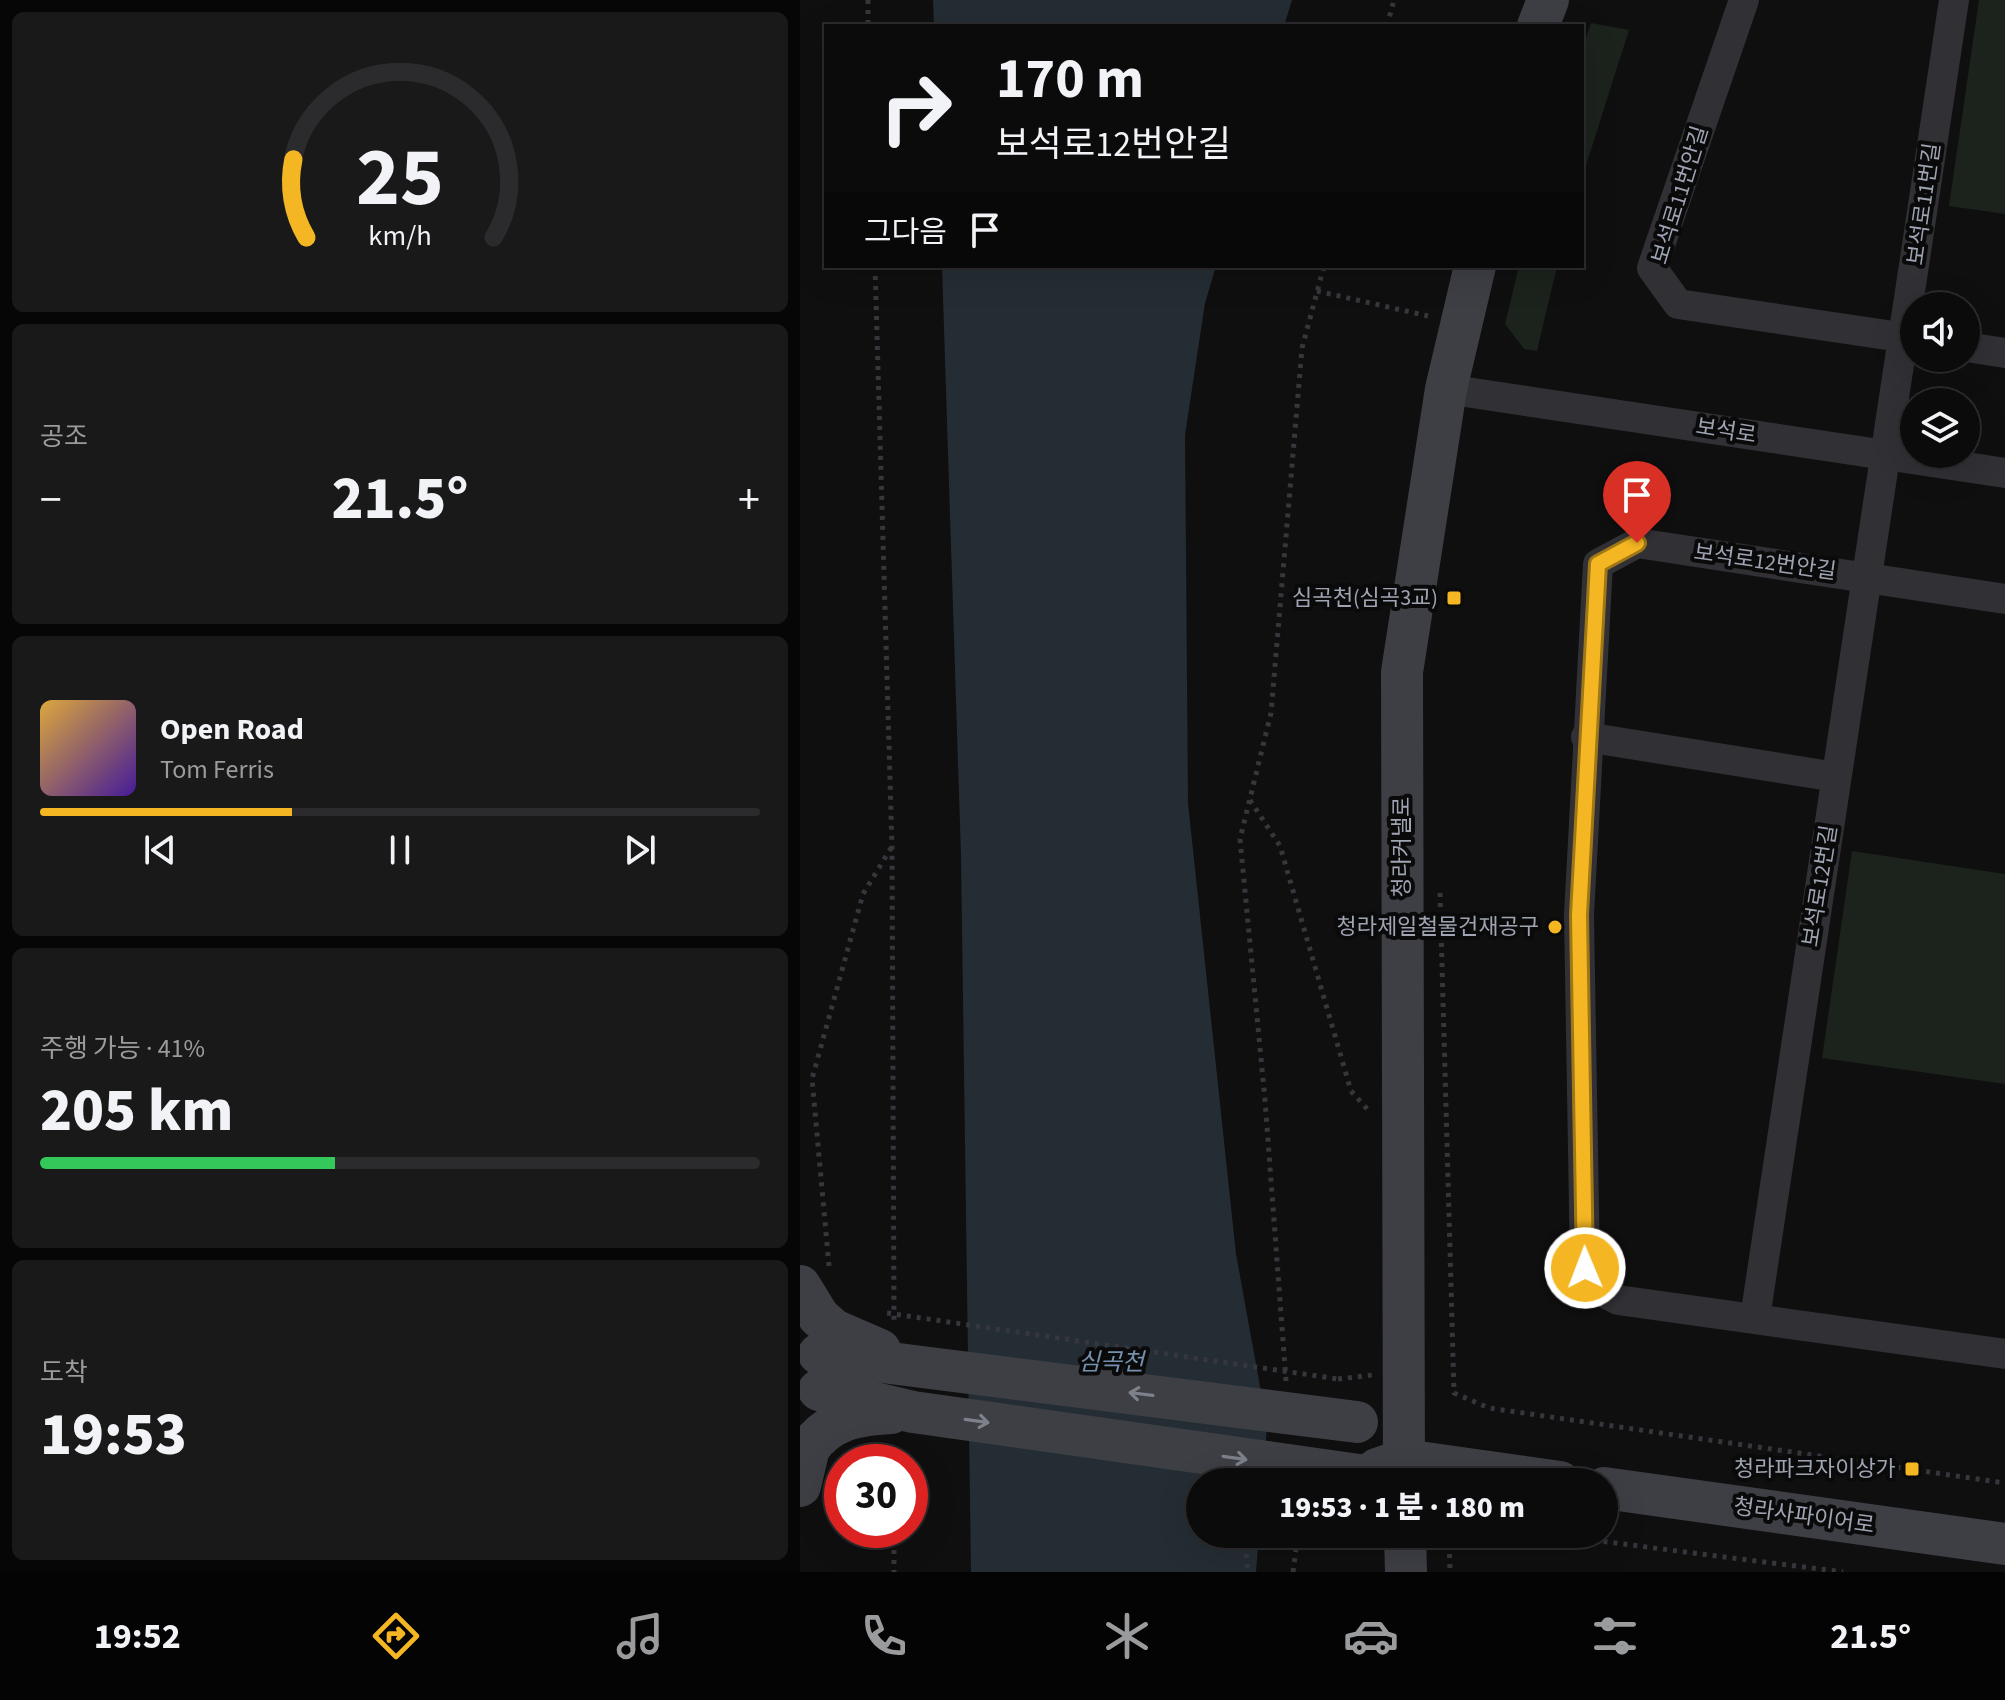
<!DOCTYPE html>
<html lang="ko">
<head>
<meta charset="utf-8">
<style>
	:root { --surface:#0b0b0c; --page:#19191a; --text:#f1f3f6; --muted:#9a9b9d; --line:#2b2b2d; --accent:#f4b723 }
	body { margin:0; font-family:"Source Sans 3","Noto Sans KR",sans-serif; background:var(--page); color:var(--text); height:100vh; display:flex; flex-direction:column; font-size:30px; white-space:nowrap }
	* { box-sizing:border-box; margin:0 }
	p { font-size:26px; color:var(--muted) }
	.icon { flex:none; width:44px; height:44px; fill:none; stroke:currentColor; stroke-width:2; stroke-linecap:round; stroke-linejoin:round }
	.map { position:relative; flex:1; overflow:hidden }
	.drawer { display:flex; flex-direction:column; gap:12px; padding:12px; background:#060607; width:800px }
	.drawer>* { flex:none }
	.top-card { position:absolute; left:24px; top:24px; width:760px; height:244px; border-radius:0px; box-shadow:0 8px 32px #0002,0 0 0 2px var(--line); background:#0b0b0c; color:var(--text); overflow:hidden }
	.tools { position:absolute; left:1100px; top:292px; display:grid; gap:16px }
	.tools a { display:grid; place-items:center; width:80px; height:80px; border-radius:50%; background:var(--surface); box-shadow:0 8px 32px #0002,0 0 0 2px var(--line); font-size:40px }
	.speed { position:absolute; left:24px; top:1444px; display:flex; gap:16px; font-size:40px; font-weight:700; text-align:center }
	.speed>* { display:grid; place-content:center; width:104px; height:104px; border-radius:50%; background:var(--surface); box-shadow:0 8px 32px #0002,0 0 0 2px var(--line); line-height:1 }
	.speed .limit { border:12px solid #d22; background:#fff; color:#111 }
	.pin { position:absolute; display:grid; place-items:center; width:68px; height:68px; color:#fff; margin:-82px -34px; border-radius:50% 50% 50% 0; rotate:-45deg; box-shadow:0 0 8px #0007 }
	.pin .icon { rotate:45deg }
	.me { position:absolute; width:88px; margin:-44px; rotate:359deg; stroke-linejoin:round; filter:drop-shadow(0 0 6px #0008) }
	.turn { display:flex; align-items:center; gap:28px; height:168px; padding:0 40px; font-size:36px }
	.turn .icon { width:104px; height:104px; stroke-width:2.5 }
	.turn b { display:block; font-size:56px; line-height:68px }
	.then { display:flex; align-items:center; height:76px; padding:0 40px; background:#0003; gap:16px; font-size:30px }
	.big { font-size:60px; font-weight:800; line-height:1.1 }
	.drawer .card { flex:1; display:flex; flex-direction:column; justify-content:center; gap:12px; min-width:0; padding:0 28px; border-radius:12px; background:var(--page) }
	.drawer .dial { align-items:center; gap:0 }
	.dial svg { height:208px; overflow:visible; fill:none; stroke:var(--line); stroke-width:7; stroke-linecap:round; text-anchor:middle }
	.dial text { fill:var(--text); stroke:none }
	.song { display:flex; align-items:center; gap:24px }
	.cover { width:96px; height:96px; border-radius:12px; background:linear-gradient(135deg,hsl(40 70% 55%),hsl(260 70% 35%)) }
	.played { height:8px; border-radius:4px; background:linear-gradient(90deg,var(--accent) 35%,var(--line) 35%) }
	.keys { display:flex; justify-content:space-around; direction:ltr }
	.heat { display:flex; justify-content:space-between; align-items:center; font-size:44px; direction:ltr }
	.charge { height:12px; border-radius:6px; background:linear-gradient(90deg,#34c759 41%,var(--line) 0) }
	.trip { position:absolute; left:386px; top:1468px; width:432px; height:80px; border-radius:40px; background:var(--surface); box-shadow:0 8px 32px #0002,0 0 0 2px var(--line); font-weight:800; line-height:80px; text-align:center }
	.dock { display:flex; height:128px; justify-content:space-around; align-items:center; background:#040405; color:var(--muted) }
	.dock .icon { width:56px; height:56px }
	.dock .current { color:var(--accent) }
	.dock b { font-size:36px; color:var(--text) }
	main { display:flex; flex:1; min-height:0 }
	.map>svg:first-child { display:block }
</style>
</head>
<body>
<main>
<section class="drawer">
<div class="card dial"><svg viewBox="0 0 100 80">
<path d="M14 69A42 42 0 1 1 86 69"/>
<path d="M14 69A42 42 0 0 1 9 39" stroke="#f4b723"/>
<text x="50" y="56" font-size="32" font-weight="700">25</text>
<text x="50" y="72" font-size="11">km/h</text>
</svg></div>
<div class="card"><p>공조</p>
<div class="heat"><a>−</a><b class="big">21.5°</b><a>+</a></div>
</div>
<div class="card">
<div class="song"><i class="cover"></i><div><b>Open Road</b><p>Tom Ferris</p></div></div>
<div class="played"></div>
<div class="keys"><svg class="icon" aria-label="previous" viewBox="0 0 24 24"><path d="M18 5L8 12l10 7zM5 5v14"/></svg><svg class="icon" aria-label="pause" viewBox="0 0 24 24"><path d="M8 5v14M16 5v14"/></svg><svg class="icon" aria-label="next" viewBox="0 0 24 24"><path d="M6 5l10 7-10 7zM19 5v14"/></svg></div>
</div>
<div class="card"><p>주행 가능 · 41%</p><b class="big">205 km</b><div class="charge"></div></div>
<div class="card"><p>도착</p><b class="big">19:53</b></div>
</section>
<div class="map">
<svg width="1205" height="1572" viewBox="0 0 1205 1572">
	<rect width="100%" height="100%" fill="#0f0f10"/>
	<g fill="#1b231c">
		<polygon points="1179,0 1205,0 1205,214 1149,206"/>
		<polygon points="791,23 829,30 782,178 782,51"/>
		<polygon points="719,266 757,266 737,351 724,349 705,324"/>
		<polygon points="1052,851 1205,874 1205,1084 1022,1058"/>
	</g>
	<g fill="#252d34">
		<polygon points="133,0 492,0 484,26 134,26"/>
		<polygon points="142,266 416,266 405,303 385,435 388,803 436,1254 467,1425 463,1482 400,1482 400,1534 459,1534 456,1572 171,1572 161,855"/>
	</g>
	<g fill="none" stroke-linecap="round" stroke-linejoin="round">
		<g stroke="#36373c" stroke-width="5" stroke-dasharray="4 6" stroke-linecap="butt">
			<polyline points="68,0 68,26"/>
			<polyline points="587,26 594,0"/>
			<polyline points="75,266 92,848 94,1321"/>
			<polyline points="517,291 628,316"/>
			<polyline points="450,800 480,846 551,1091 569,1111"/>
			<polyline points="640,893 654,1393 689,1408 1205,1483"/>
			<polyline points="29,1266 12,1079 63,894 91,848"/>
			<polyline points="538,1379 573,1375"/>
			<polyline points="486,1381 465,1100 440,839 471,713 502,348 524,266"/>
			<polyline points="94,1447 94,1462"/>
			<polyline points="94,1530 94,1572"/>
			<polyline points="444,1534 448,1572"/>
			<polyline points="649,1534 650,1572"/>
			<polyline points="744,1534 1043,1572"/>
			<polyline points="493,1572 498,1534"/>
		</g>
		<g stroke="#303035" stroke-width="30">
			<polyline points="944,0 852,268 878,304 1114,339"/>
			<polyline points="1166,347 1205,353"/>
			<polyline points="646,389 1205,473"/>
			<polyline points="1205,599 837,543 798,564 779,915 785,1268 799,1290 818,1300 1205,1354"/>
			<polyline points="786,737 1036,777"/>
			<polyline points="955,1318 1154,0"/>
		</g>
		<g stroke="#3e3f45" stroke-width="42">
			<polyline points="738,26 748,0"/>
			<polyline points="0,1286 19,1317"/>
			<polyline points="577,1469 604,1460 760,1482"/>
			<polyline points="604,1482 602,672 646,389 675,266"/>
			<polyline points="0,1486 9,1448"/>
			<polyline points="804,1488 1205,1544"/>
			<polyline points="605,1534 606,1572"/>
		</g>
		<polyline stroke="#36373c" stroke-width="5" stroke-dasharray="4 6" stroke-linecap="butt" points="87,1313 538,1379"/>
		<g stroke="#3e3f45" stroke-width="42">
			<polyline points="19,1317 34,1330 80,1350"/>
			<polyline points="19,1354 557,1422"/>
			<polyline points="19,1390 113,1412 559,1475"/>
			<path d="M9,1448C30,1419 57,1415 91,1413"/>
		</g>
	</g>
	<defs><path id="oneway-shaft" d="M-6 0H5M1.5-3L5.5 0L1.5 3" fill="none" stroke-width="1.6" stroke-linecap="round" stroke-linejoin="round" transform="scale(2)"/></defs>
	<g stroke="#7d818c">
		<use href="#oneway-shaft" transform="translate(341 1394) rotate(-173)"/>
		<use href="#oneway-shaft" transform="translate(177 1421) rotate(8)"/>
		<use href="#oneway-shaft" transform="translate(435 1458) rotate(8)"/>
	</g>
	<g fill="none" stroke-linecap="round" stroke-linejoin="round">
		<defs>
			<polyline id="route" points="785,1268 779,915 798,564 837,543"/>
		</defs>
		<use href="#route" stroke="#9f7717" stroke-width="20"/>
		<use href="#route" stroke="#f4b723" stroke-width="14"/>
	</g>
	<g fill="#f4b723" stroke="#0a0a0b" stroke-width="3">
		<rect x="646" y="590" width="16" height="16" rx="4"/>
		<circle cx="755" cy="927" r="8"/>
		<rect x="1104" y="1461" width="16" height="16" rx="4"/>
	</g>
	<g text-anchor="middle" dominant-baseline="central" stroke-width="8" stroke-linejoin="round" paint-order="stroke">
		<g font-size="22" fill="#9fa4b2" stroke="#0a0a0b">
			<text transform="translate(880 195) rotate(-73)">보석로11번안길</text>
			<text transform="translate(1124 204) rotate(-82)">보석로11번길</text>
			<text transform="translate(926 431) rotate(9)">보석로</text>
			<text transform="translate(965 562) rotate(8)">보석로12번안길</text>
			<text transform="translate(602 847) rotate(-90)">청라커낼로</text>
			<text transform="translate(1020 886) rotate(-81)">보석로12번길</text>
			<text transform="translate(1004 1516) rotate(8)">청라사파이어로</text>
		</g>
		<g font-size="22" fill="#9fa4b2" stroke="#0a0a0b" text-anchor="end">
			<text x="638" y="598">심곡천(심곡3교)</text>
			<text x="739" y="927">청라제일철물건재공구</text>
			<text x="1096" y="1469">청라파크자이상가</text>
		</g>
		<g font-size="24" font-style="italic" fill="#7591ae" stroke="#0a0a0b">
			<text x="311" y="1362">심곡천</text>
		</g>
	</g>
</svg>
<div class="tools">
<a><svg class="icon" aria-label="sound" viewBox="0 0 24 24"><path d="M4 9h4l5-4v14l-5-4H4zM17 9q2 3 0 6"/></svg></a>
<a><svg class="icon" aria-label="layers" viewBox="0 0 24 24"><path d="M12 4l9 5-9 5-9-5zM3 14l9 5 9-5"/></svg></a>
</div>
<div class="speed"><div class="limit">30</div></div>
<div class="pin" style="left:837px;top:543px;background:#d93025"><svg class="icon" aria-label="arrive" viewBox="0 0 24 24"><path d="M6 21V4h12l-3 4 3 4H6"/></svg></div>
<svg class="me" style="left:785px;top:1268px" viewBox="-20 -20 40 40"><circle r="17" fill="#f4b723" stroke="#fff" stroke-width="3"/><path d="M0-11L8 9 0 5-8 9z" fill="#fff"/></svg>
<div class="trip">19:53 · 1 분 · 180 m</div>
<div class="top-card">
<div class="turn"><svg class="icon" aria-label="right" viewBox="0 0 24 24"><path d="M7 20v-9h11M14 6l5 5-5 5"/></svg><div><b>170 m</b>보석로12번안길</div></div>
<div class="then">그다음<svg class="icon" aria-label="arrive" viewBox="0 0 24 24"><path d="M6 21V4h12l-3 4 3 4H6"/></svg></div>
</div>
</div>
</main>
<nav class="dock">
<b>19:52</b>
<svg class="icon current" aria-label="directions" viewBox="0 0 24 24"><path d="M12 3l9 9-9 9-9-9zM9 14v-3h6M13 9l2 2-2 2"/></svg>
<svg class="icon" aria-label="music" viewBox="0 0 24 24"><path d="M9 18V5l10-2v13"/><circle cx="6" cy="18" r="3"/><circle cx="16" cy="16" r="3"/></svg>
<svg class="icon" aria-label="phone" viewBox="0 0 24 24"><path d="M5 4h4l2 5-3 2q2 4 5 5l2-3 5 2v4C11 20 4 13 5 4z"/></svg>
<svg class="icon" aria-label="climate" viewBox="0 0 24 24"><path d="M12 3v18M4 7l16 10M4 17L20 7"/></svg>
<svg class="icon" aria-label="car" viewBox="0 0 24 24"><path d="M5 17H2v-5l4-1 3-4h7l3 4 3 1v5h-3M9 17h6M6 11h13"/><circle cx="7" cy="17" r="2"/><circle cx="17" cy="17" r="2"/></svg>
<svg class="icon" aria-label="filters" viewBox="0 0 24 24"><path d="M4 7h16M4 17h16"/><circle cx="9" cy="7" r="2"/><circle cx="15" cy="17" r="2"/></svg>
<b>21.5°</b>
</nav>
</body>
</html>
